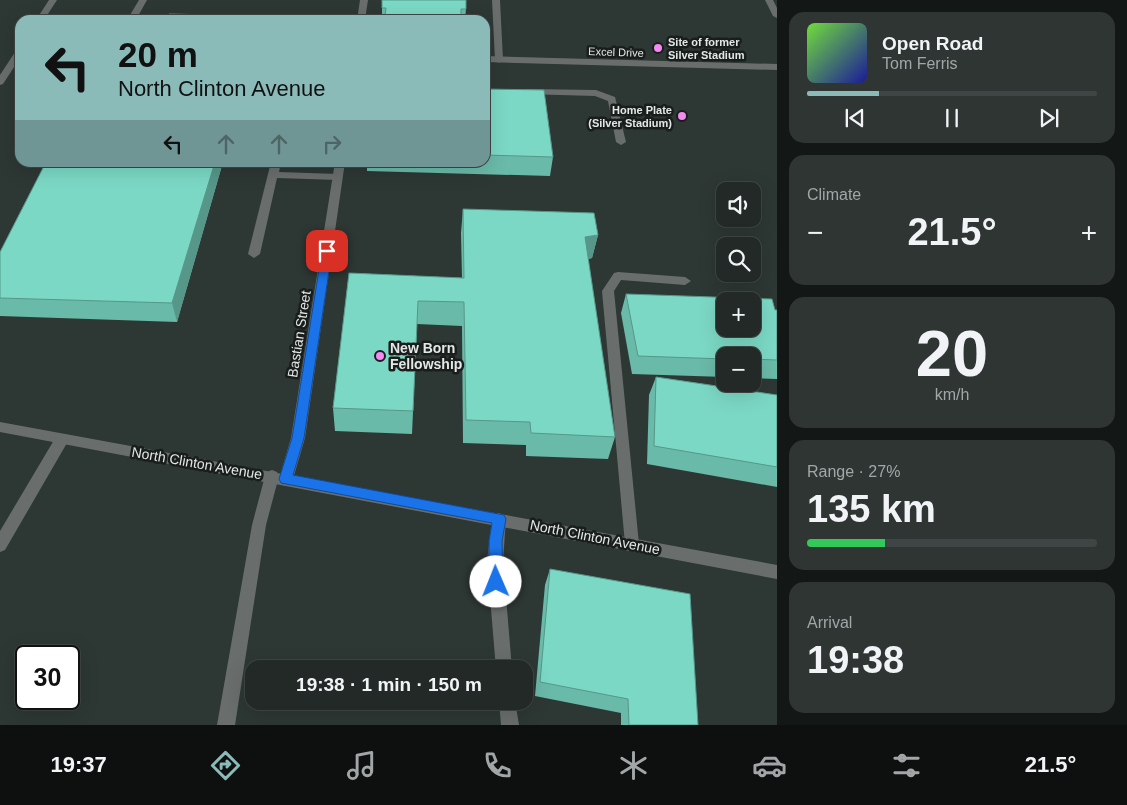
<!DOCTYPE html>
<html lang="en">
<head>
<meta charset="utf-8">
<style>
	:root { --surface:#222927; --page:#2e3533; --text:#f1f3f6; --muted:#a2a6a7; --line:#3f4544; --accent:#8bbbb9 }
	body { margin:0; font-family:Arial,sans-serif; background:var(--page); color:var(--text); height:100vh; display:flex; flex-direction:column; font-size:19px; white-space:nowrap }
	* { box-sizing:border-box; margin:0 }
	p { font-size:16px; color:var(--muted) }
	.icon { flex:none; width:28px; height:28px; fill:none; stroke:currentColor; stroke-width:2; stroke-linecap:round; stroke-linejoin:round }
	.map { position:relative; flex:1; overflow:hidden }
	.drawer { display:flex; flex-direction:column; gap:12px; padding:12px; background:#131715; width:350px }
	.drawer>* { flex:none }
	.hud { position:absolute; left:15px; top:15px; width:475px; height:152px; border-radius:15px; box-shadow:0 5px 20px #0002,0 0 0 1px var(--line); background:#8bbbb9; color:#111; overflow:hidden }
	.fabs { position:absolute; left:716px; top:182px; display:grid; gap:10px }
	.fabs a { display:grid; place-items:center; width:45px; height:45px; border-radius:10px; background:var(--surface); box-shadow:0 5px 20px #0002,0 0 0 1px var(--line); font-size:25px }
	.speed { position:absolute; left:15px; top:645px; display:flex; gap:10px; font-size:25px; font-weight:700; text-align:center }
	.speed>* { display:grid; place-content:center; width:65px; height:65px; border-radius:50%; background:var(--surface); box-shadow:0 5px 20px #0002,0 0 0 1px var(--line); line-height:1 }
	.speed .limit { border:2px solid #111; border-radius:8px; background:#fff; color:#111 }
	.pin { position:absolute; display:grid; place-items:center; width:42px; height:42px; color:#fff; margin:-21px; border-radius:10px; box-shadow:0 2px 8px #0006 }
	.me { position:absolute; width:55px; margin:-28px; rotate:359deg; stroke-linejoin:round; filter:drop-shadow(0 0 4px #0008) }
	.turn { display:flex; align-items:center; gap:18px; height:105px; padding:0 20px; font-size:22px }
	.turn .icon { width:65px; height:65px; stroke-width:2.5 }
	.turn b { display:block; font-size:35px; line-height:42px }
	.lanes { display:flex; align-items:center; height:48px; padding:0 20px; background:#0003; justify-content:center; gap:25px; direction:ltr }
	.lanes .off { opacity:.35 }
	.big { font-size:38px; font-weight:600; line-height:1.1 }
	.drawer .tile { flex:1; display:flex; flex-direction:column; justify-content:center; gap:8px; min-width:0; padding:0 18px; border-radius:15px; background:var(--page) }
	.drawer .dial { align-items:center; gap:0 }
	.dial b { font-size:65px; line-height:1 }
	.song { display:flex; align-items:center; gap:15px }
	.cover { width:60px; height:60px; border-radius:8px; background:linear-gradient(135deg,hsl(100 70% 55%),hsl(240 70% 35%)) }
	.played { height:5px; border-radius:2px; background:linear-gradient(90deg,var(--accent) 25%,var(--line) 25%) }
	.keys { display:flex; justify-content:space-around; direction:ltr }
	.heat { display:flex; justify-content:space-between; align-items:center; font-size:28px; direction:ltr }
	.charge { height:8px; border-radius:4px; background:linear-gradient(90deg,#34c759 27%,var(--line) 0) }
	.trip { position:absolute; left:245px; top:660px; width:288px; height:50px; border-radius:15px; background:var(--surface); box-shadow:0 5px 20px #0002,0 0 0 1px var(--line); font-weight:600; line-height:50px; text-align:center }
	.tabs { display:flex; height:80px; justify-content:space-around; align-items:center; background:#0e1010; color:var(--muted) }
	.tabs .icon { width:35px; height:35px }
	.tabs .active { color:var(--accent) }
	.tabs b { font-size:22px; color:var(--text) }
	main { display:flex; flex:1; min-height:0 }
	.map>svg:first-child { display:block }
</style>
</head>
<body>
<main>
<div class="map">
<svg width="777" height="725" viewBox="0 0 777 725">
	<rect width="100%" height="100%" fill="#2d3734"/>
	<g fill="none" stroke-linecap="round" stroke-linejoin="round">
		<g fill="#696e6c" fill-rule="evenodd">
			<polygon points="49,0 57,0 44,20 36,20"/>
			<polygon points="139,0 147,0 137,18 203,18 207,20 127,20"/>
			<polygon points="492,0 500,0 503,60 499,63 495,60"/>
			<polygon points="765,0 773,0 777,8 777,18 773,16"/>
			<polygon points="20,48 20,58 3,84 0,85 0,75 17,49"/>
			<polygon points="527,89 596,90 615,97 626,142 621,145 616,142 608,101 595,96 524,94 524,90"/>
			<polygon points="271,162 281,162 279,172 338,174 343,177 338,180 277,178 260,254 254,258 248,254"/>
			<polygon points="618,272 685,277 691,281 685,285 621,280 614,291 639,544 637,549 632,551 627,549 625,544 602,291 614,273"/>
			<polygon points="272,470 277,472 279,476 266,525 235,725 217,725 252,525 265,476 267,472"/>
		</g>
		<g fill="#696e6c" fill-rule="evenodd">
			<polygon points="360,0 368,0 365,20 357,20"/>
			<polygon points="485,56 777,64 777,70 485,62"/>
			<polygon points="335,162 345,162 305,438 293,479 291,483 286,485 281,483 279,479 291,438"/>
			<polygon points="62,434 67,435 69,439 67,443 5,550 0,552 0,531 57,435"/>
			<polygon points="499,513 504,515 506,519 503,561 512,669 496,669 487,561 492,519 494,515"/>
			<polygon points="499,701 515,701 519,725 501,725"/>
		</g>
		<polygon fill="#696e6c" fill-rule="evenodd" points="0,422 777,565 777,579 0,432"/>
	</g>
	<g fill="#6abaa9">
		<polygon points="382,8 466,9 465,20 382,20"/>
		<polygon points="485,89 553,157 550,176 367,171 367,162 485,162"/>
		<polygon points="223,162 177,322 0,316 0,252"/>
		<polygon points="463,209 598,235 592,258 588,259 615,437 608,459 526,456 526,445 463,443 462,326 417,324 412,434 335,431 333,408 349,273 462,278 461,233"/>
		<polygon points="626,294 777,310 777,379 752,378 752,356 725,356 725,377 632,374 621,313"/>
		<polygon points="656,377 777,395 777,487 647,464 649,395"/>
		<polygon points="550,569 698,725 621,725 621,713 535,696 545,585"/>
	</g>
	<g fill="#569789">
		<polygon points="215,162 223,162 177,322 172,303"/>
		<polygon points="598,235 592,258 579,261 585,237"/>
	</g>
	<g fill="#7bd8c4" stroke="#569789" fill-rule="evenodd">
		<polygon points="382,0 466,0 466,9 461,9 461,17 385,16 386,8 382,8"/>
		<polygon points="169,14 214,15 212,20 166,20"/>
		<polygon points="485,89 544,90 553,157 485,155"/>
		<polygon points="46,162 215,162 172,303 0,298 0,252"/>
		<polygon points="463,209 594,213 598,235 585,237 615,437 531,433 530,422 466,420 464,302 418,301 413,411 333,408 349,273 464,278"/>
		<path d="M626,294L772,299L775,310H777V360L752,359V356H725V359L638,356ZM725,301H752V329H725Z"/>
		<polygon points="656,377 777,395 777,467 654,446"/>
		<polygon points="550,569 690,594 698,725 629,725 628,699 540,682"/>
	</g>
	<polygon fill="#1a73e8" stroke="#114b97" points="327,248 332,251 304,438 293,475 504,515 506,519 502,541 503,582 501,587 496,588 491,587 489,582 489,541 492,523 281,483 279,479 292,438 322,251"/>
	<g fill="#f389f1" stroke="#191d1c" stroke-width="2">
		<circle cx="658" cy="48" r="5"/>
		<circle cx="682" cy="116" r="5"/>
		<circle cx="380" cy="356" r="5"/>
	</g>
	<g text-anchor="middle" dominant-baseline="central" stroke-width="5" stroke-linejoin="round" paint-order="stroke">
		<g font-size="11" font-weight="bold" fill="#e2e8e6" stroke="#191d1c" text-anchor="start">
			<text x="668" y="42">Site of former<tspan x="668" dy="13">Silver Stadium</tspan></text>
			<text x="672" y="110" text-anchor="end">Home Plate<tspan x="672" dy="13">(Silver Stadium)</tspan></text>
		</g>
		<g font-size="11" fill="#e2e8e6" stroke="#191d1c">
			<text transform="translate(616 52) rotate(2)">Excel Drive</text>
		</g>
		<g font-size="14" fill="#e2e8e6" stroke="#191d1c">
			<text transform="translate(299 334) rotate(-81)">Bastian Street</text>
			<text transform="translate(197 463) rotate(10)">North Clinton Avenue</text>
			<text transform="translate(595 537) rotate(11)">North Clinton Avenue</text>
		</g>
		<g font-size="14" font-weight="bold" fill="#e2e8e6" stroke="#191d1c" text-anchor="start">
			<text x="390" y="348">New Born<tspan x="390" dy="16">Fellowship</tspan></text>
		</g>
	</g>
</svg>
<div class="fabs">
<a><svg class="icon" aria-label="sound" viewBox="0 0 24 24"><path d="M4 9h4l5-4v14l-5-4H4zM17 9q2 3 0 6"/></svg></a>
<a><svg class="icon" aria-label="search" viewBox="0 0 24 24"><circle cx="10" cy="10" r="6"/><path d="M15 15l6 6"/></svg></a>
<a>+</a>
<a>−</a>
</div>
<div class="speed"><div class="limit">30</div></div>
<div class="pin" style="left:327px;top:251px;background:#d93025"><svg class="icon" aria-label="arrive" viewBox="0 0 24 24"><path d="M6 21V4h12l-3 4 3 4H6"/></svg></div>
<svg class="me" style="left:496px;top:582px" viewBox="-20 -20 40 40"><circle r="19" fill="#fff"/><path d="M0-13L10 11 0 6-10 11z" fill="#1a73e8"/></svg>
<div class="trip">19:38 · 1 min · 150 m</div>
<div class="hud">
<div class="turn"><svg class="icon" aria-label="left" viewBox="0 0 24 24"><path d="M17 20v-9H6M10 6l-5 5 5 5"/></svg><div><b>20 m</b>North Clinton Avenue</div></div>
<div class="lanes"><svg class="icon" aria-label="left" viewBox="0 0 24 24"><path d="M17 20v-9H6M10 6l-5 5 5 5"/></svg><svg class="icon off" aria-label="ahead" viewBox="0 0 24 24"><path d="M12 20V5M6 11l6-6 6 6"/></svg><svg class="icon off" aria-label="ahead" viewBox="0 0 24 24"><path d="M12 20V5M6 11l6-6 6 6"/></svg><svg class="icon off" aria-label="right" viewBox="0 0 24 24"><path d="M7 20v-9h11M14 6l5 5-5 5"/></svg></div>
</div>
</div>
<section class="drawer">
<div class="tile">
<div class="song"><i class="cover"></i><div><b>Open Road</b><p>Tom Ferris</p></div></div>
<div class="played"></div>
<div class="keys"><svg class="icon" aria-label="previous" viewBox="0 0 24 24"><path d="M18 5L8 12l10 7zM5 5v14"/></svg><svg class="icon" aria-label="pause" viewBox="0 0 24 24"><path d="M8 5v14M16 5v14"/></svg><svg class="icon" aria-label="next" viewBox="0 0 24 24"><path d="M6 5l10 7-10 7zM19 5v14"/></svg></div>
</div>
<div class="tile"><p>Climate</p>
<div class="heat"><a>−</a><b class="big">21.5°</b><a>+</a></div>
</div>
<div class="tile dial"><b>20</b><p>km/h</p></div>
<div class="tile"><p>Range · 27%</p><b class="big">135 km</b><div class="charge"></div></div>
<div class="tile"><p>Arrival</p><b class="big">19:38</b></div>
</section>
</main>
<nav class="tabs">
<b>19:37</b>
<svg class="icon active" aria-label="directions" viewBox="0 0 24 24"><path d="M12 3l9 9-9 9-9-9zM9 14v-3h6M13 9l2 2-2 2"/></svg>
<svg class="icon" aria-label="music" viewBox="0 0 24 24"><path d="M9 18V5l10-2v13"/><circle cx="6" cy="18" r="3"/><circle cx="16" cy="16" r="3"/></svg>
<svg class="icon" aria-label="phone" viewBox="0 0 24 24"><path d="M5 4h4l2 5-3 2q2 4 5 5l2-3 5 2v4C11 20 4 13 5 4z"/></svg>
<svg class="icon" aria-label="climate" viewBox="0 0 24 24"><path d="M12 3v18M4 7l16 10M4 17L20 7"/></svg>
<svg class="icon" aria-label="car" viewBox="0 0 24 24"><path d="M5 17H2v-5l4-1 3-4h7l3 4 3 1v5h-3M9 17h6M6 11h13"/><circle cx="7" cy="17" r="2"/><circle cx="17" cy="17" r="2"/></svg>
<svg class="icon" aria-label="filters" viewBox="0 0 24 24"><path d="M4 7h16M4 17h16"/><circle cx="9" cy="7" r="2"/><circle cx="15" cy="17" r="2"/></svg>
<b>21.5°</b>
</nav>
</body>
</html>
